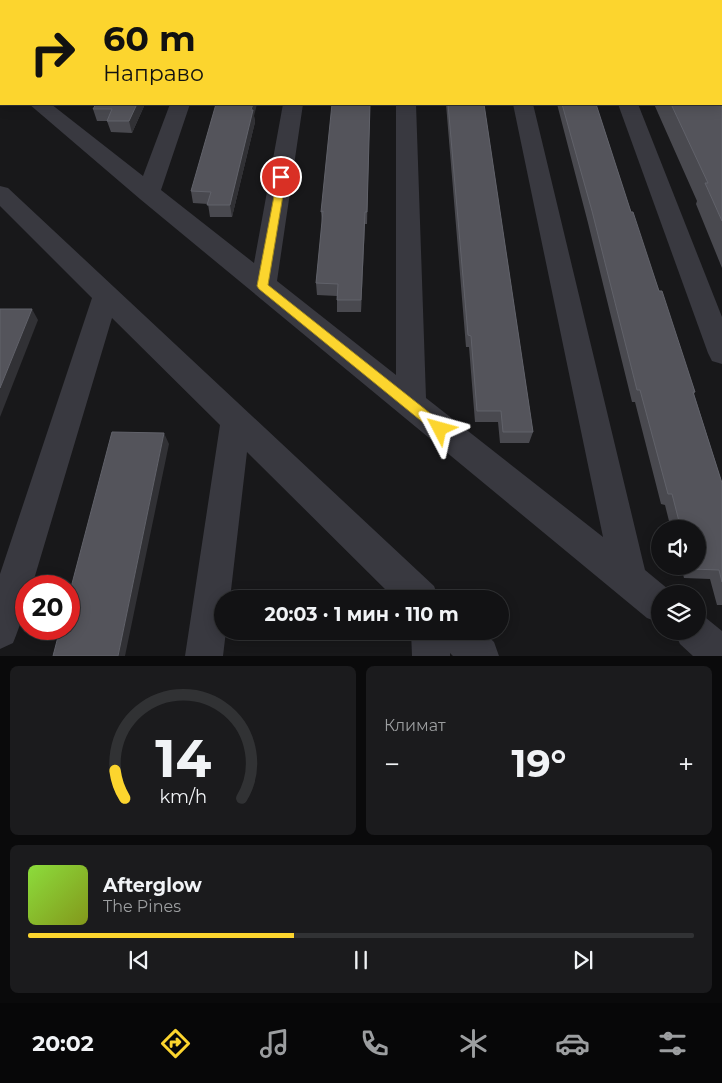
<!DOCTYPE html>
<html lang="ru">
<head>
<meta charset="utf-8">
<style>
	:root { --surface:#121214; --page:#1b1b1d; --text:#f1f3f6; --muted:#9c9ea0; --line:#313234; --accent:#fcd52e }
	body { margin:0; font-family:Montserrat,sans-serif; background:var(--page); color:var(--text); height:100vh; display:flex; flex-direction:column; font-size:19px; white-space:nowrap }
	* { box-sizing:border-box; margin:0 }
	p { font-size:16px; color:var(--muted) }
	.icon { flex:none; width:28px; height:28px; fill:none; stroke:currentColor; stroke-width:2; stroke-linecap:round; stroke-linejoin:round }
	.map { position:relative; height:656px; overflow:hidden }
	.side { display:flex; flex-direction:column; gap:10px; padding:10px; background:#0a0a0b; flex:1 }
	.side>* { flex:none }
	.hud { position:absolute; left:0px; top:0px; width:722px; height:105px; box-shadow:0 2px 12px #0003,0 0 0 1px var(--line); background:#fcd52e; color:#111; overflow:hidden }
	.controls { position:absolute; left:651px; top:520px; display:grid; gap:10px }
	.controls a { display:grid; place-items:center; width:55px; height:55px; border-radius:50%; background:var(--surface); box-shadow:0 2px 12px #0003,0 0 0 1px var(--line); font-size:25px }
	.speed { position:absolute; left:15px; top:575px; display:flex; gap:10px; font-size:25px; font-weight:700; text-align:center }
	.speed>* { display:grid; place-content:center; width:65px; height:65px; border-radius:50%; background:var(--surface); box-shadow:0 2px 12px #0003,0 0 0 1px var(--line); line-height:1 }
	.speed .limit { border:8px solid #d22; background:#fff; color:#111 }
	.pin { position:absolute; display:grid; place-items:center; width:42px; height:42px; color:#fff; margin:-21px; border:2px solid #fff; border-radius:50%; box-shadow:0 1px 5px #0007 }
	.me { position:absolute; width:55px; margin:-28px; rotate:309deg; stroke-linejoin:round; filter:drop-shadow(0 0 4px #0008) }
	.turn { display:flex; align-items:center; gap:18px; height:105px; padding:0 20px; font-size:22px }
	.turn .icon { width:65px; height:65px; stroke-width:2.5 }
	.turn b { display:block; font-size:35px; line-height:42px }
	.big { font-size:38px; font-weight:700; line-height:1.1 }
	.side .tile { flex:1; display:flex; flex-direction:column; justify-content:center; gap:8px; min-width:0; padding:0 18px; border-radius:8px; background:var(--page) }
	.side .dial { align-items:center; gap:0 }
	.dial svg { height:130px; overflow:visible; fill:none; stroke:var(--line); stroke-width:7; stroke-linecap:round; text-anchor:middle }
	.dial text { fill:var(--text); stroke:none }
	.song { display:flex; align-items:center; gap:15px }
	.cover { width:60px; height:60px; border-radius:8px; background:linear-gradient(135deg,hsl(90 70% 55%),hsl(70 70% 35%)) }
	.played { height:5px; border-radius:2px; background:linear-gradient(90deg,var(--accent) 40%,var(--line) 40%) }
	.keys { display:flex; justify-content:space-around; direction:ltr }
	.heat { display:flex; justify-content:space-between; align-items:center; font-size:28px; direction:ltr }
	.side .tiles { flex:1; display:grid; gap:10px; grid-template-columns:1fr 1fr }
	.tile:last-child { grid-column:span 2 }
	.trip { position:absolute; left:214px; top:590px; width:295px; height:50px; border-radius:25px; background:var(--surface); box-shadow:0 2px 12px #0003,0 0 0 1px var(--line); font-weight:700; line-height:50px; text-align:center }
	.tabs { display:flex; height:80px; justify-content:space-around; align-items:center; background:#070708; color:var(--muted) }
	.tabs .icon { width:35px; height:35px }
	.tabs .on { color:var(--accent) }
	.tabs b { font-size:22px; color:var(--text) }
	.map>svg:first-child { display:block }
</style>
</head>
<body>
<div class="map">
<svg width="722" height="656" viewBox="0 0 722 656">
	<rect width="100%" height="100%" fill="#18181a"/>
	<g fill="none" stroke-linecap="round" stroke-linejoin="round">
		<g fill="#393940" fill-rule="evenodd">
			<rect x="302" y="0" width="16" height="1"/>
			<rect x="396" y="0" width="16" height="1"/>
			<rect x="492" y="0" width="16" height="1"/>
			<rect x="581" y="0" width="16" height="1"/>
			<polygon points="0,68 1,69 1,81 0,81"/>
			<polygon points="29,104 51,104 143,176 170,104 190,104 161,190 254,263 283,104 303,104 277,281 396,375 396,104 416,104 426,398 603,537 513,104 533,104 645,570 674,594 660,594 660,623 647,618 140,199"/>
			<polygon points="618,104 638,104 722,317 722,364 712,361 708,353"/>
			<path d="M0,186L8,188L434,586L439,599H395L247,452L230,599H222V631H226L223,656H185L220,425L112,318L32,586H26C26,607 21,624 13,643L0,649V574L92,298L0,206Z"/>
			<polygon points="698,614 706,618 722,631 722,656 693,656 680,644 674,631 698,631"/>
			<polygon points="411,631 482,631 494,642 499,656 453,656 450,653 450,656 412,656"/>
		</g>
	</g>
	<g fill="#49494f">
		<polygon points="608,0 722,0 722,268 696,204 697,201 654,104 721,104 721,1 609,1"/>
		<polygon points="96,104 145,104 132,133 111,132 107,121 97,121 93,109"/>
		<polygon points="370,104 367,224 365,224 361,312 337,312 337,296 317,295 316,283 322,224 321,212"/>
		<polygon points="446,104 484,104 533,432 529,443 500,443 498,422 475,422 469,347 466,347"/>
		<polygon points="557,104 596,104 631,212 695,392 694,394 722,483 722,605 717,605 710,579 684,578 681,566 698,566 698,529 671,529 665,505 661,504 635,402 632,402 588,223"/>
		<polygon points="254,116 255,122 232,217 210,217 208,204 193,203 191,191"/>
	</g>
	<g fill="#313135">
		<polygon points="81,0 91,0 90,1 80,1"/>
		<polygon points="137,104 145,104 132,133 129,121"/>
		<polygon points="253,104 257,104 254,116 255,122 232,217 230,205"/>
		<polygon points="365,212 365,224 361,312 361,300"/>
		<polygon points="32,309 38,320 0,417 0,388"/>
		<polygon points="164,433 169,444 125,656 118,656"/>
	</g>
	<g fill="#54545b" stroke="#61626a">
		<polygon points="43,0 81,0 80,1 43,1"/>
		<polygon points="146,0 180,0 179,1 146,1"/>
		<polygon points="246,0 276,0 276,1 245,1"/>
		<rect x="343" y="0" width="30" height="1"/>
		<rect x="439" y="0" width="30" height="1"/>
		<polygon points="534,0 562,0 563,1 534,1"/>
		<polygon points="622,0 722,0 722,221 705,183 708,183 671,104 721,104 721,1 623,1"/>
		<polygon points="96,104 137,104 129,121 107,121 112,109 93,109"/>
		<polygon points="216,104 253,104 251,110 253,110 230,205 207,205 211,192 191,191"/>
		<polygon points="332,104 370,104 367,212 365,212 361,300 337,300 338,284 316,283 323,211 321,212"/>
		<polygon points="448,104 484,104 533,432 503,432 501,411 477,411 471,336 468,335"/>
		<polygon points="562,104 596,104 631,212 633,212 659,291 662,291 695,392 693,392 722,483 722,582 719,570 692,569 691,566 698,566 698,529 681,529 672,494 668,494 640,390 637,390 592,211"/>
		<polygon points="0,309 32,309 0,388"/>
		<polygon points="112,432 164,433 118,656 53,656 60,629 69,629 69,595"/>
	</g>
	<polygon fill="#fcd52e" stroke="#a48a1e" points="278,175 286,177 268,285 445,425 447,429 445,433 436,433 259,289 257,286"/>
</svg>
<div class="controls">
<a><svg class="icon" aria-label="sound" viewBox="0 0 24 24"><path d="M4 9h4l5-4v14l-5-4H4zM17 9q2 3 0 6"/></svg></a>
<a><svg class="icon" aria-label="layers" viewBox="0 0 24 24"><path d="M12 4l9 5-9 5-9-5zM3 14l9 5 9-5"/></svg></a>
</div>
<div class="speed"><div class="limit">20</div></div>
<div class="pin" style="left:281px;top:177px;background:#d93025"><svg class="icon" aria-label="arrive" viewBox="0 0 24 24"><path d="M6 21V4h12l-3 4 3 4H6"/></svg></div>
<svg class="me" style="left:440px;top:429px" viewBox="-20 -20 40 40"><path d="M0-17L14 15 0 8-14 15z" fill="#fcd52e" stroke="#fff" stroke-width="4"/></svg>
<div class="trip">20:03 · 1 мин · 110 m</div>
<div class="hud">
<div class="turn"><svg class="icon" aria-label="right" viewBox="0 0 24 24"><path d="M7 20v-9h11M14 6l5 5-5 5"/></svg><div><b>60 m</b>Направо</div></div>
</div>
</div>
<section class="side">
<div class="tiles">
<div class="tile dial"><svg viewBox="0 0 100 80">
<path d="M14 69A42 42 0 1 1 86 69"/>
<path d="M14 69A42 42 0 0 1 8 52" stroke="#fcd52e"/>
<text x="50" y="56" font-size="32" font-weight="700">14</text>
<text x="50" y="72" font-size="11">km/h</text>
</svg></div>
<div class="tile"><p>Климат</p>
<div class="heat"><a>−</a><b class="big">19°</b><a>+</a></div>
</div>
<div class="tile">
<div class="song"><i class="cover"></i><div><b>Afterglow</b><p>The Pines</p></div></div>
<div class="played"></div>
<div class="keys"><svg class="icon" aria-label="previous" viewBox="0 0 24 24"><path d="M18 5L8 12l10 7zM5 5v14"/></svg><svg class="icon" aria-label="pause" viewBox="0 0 24 24"><path d="M8 5v14M16 5v14"/></svg><svg class="icon" aria-label="next" viewBox="0 0 24 24"><path d="M6 5l10 7-10 7zM19 5v14"/></svg></div>
</div>
</div>
</section>
<nav class="tabs">
<b>20:02</b>
<svg class="icon on" aria-label="directions" viewBox="0 0 24 24"><path d="M12 3l9 9-9 9-9-9zM9 14v-3h6M13 9l2 2-2 2"/></svg>
<svg class="icon" aria-label="music" viewBox="0 0 24 24"><path d="M9 18V5l10-2v13"/><circle cx="6" cy="18" r="3"/><circle cx="16" cy="16" r="3"/></svg>
<svg class="icon" aria-label="phone" viewBox="0 0 24 24"><path d="M5 4h4l2 5-3 2q2 4 5 5l2-3 5 2v4C11 20 4 13 5 4z"/></svg>
<svg class="icon" aria-label="climate" viewBox="0 0 24 24"><path d="M12 3v18M4 7l16 10M4 17L20 7"/></svg>
<svg class="icon" aria-label="car" viewBox="0 0 24 24"><path d="M5 17H2v-5l4-1 3-4h7l3 4 3 1v5h-3M9 17h6M6 11h13"/><circle cx="7" cy="17" r="2"/><circle cx="17" cy="17" r="2"/></svg>
<svg class="icon" aria-label="filters" viewBox="0 0 24 24"><path d="M4 7h16M4 17h16"/><circle cx="9" cy="7" r="2"/><circle cx="15" cy="17" r="2"/></svg>
</nav>
</body>
</html>
